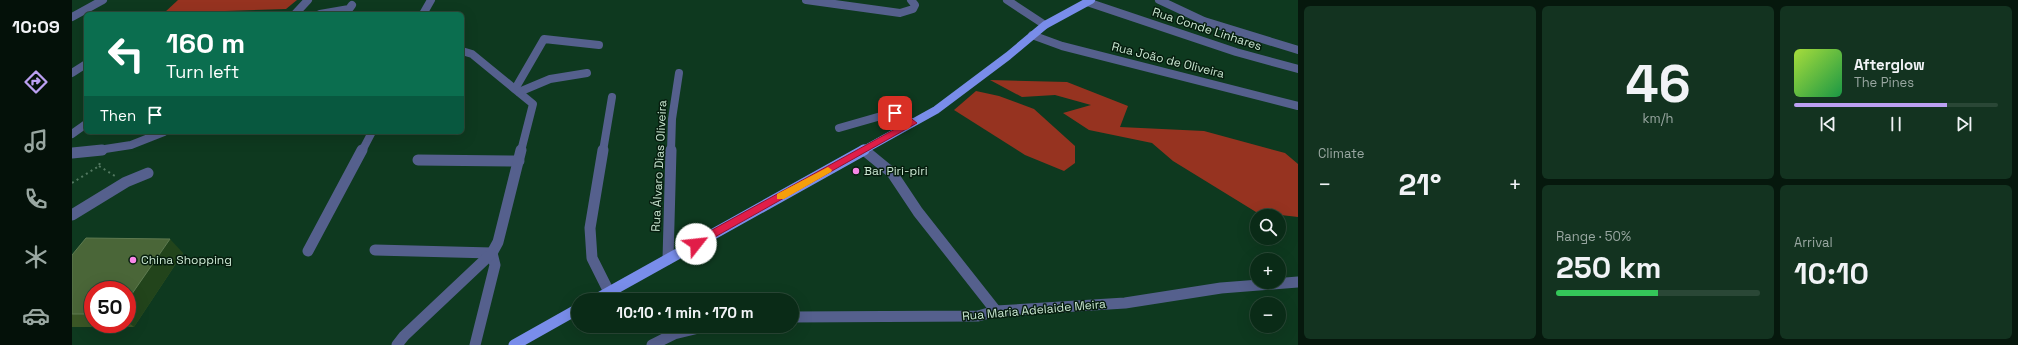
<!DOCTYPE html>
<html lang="en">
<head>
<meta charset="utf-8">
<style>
	:root { --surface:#0a2b17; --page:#133320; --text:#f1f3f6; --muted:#99a7a1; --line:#2a4736; --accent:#bca0f2 }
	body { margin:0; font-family:"Space Grotesk",sans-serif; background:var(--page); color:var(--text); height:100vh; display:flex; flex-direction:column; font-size:15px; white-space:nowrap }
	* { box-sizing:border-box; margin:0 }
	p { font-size:13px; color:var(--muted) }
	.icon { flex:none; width:22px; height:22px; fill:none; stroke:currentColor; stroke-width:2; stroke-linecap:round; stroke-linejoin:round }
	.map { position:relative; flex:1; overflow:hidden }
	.side { display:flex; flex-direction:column; gap:6px; padding:6px; background:#06180d; width:720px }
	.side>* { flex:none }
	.top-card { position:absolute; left:12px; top:12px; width:380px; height:122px; border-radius:6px; box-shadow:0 4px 16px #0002,0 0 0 1px var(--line); background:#0b6e4f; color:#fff; overflow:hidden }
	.fabs { position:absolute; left:1178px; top:209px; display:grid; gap:8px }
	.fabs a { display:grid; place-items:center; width:36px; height:36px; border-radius:50%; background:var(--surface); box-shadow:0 4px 16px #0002,0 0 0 1px var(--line); font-size:20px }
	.speed { position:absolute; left:12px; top:281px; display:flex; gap:8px; font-size:20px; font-weight:700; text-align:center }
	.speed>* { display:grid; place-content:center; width:52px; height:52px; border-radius:50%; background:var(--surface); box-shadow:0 4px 16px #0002,0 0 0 1px var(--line); line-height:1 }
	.speed .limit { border:6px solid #d22; background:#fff; color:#111 }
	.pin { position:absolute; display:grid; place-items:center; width:34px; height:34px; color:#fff; margin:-17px; border-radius:8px; box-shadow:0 2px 6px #0006 }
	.me { position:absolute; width:44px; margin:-22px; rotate:61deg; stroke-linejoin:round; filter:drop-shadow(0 0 3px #0008) }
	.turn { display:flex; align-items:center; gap:14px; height:84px; padding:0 16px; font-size:18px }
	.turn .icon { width:52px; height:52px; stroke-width:2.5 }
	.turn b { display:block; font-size:28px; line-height:34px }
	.then { display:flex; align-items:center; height:38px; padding:0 16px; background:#0003; gap:8px; font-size:15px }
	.big { font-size:30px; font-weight:600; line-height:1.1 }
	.side .card { flex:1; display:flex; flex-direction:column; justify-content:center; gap:6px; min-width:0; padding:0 14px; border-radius:6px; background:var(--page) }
	.side .dial { align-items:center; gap:0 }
	.dial b { font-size:52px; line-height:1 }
	.song { display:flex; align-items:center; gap:12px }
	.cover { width:48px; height:48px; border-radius:6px; background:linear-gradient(135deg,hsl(80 70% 55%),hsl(140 70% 35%)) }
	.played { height:4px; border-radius:2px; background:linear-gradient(90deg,var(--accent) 75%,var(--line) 75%) }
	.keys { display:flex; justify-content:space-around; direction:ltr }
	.heat { display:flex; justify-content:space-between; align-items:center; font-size:22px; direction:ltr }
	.charge { height:6px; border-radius:3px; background:linear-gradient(90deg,#34c759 50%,var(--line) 0) }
	.side .tiles { flex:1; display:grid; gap:6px; grid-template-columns:repeat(3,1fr) }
	.card:first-child { grid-row:span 2 }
	.trip { position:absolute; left:499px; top:293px; width:228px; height:40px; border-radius:20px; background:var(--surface); box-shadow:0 4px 16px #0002,0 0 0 1px var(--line); font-weight:600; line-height:40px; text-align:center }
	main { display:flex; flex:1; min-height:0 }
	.tabs { display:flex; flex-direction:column; width:72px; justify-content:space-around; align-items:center; background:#041109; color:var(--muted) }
	.tabs .icon { width:28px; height:28px }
	.tabs .active { color:var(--accent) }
	.tabs b { font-size:18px; color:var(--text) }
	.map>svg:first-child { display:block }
</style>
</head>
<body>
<main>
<nav class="tabs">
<b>10:09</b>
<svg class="icon active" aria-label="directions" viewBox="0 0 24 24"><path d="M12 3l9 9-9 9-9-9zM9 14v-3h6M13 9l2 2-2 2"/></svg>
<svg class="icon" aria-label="music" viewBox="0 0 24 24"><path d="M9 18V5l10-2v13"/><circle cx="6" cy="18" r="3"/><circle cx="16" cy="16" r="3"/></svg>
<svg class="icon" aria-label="phone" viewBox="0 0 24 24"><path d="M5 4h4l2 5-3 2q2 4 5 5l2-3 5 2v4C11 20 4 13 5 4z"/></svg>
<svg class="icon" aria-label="climate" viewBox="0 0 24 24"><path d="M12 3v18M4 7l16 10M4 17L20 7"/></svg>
<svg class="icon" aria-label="car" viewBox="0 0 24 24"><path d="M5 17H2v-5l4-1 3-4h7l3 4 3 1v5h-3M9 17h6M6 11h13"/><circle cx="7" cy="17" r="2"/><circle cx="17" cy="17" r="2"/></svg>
</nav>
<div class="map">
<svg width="1226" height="345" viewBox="0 0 1226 345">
	<rect width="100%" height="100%" fill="#0e391f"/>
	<g fill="#963320">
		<polygon points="106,0 225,0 214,9 92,13"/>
		<polygon points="918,80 995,82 1056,106 1048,127 1132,131 1213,153 1226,164 1226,217 1184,212 1101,161 1080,143 1017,130 991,113 1019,105 983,95 950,97"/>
		<polygon points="904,91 927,96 962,109 1003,146 1003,163 992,171 953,155 882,110"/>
	</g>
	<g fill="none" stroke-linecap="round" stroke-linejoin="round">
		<g stroke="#527860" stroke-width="2" stroke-dasharray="2 3.5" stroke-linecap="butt">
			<polyline points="27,166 43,176"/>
			<polyline points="0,183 27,166 28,162"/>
		</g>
		<g stroke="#55608d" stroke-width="8">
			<polyline points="734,0 828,13 841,9 843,5 839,0"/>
			<polyline points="935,0 973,25"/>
			<polyline points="1087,0 1132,21 1226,50"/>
			<polyline points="1015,2 1164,52 1226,69"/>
			<polyline points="223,14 236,0"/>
			<polyline points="248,14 277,9 280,5"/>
			<polyline points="351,14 359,0"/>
			<polyline points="0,17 31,0"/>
			<polyline points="960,35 990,46 1226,106"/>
			<polyline points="390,51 400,54 461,104 449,151"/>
			<polyline points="0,73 14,64"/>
			<polyline points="443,89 472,39 527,45"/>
			<polyline points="447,92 478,79 515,73"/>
			<polyline points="767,128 816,114 829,115 840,123"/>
			<polyline points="0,134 14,124"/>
			<polyline points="792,150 793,151"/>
			<polyline points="20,151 59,145 92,132"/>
			<polyline points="290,151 300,132"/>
			<polyline points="531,151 540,97"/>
			<polyline points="599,151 600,119 607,73"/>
		</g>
		<g stroke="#55608d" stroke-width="11">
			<polyline points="531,150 518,228 520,258 537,292"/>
			<polyline points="792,150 820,173 846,212 924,311"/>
			<polyline points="0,153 30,150"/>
			<polyline points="346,160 447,161"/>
			<polyline points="0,215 54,182 76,173"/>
			<polyline points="303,250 420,253 423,265 403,345"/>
			<polyline points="236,251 290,150"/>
			<polyline points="596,259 599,150"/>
			<polyline points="720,317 906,316 924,311 1053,303 1149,288 1226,282"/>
			<polyline points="325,345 332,336 420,253 426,242 449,150"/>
			<polyline points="580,345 602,334 635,326"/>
		</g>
		<polyline stroke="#798dea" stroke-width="8" points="790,151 864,110 936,56 973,25 1019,0"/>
		<g stroke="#798dea" stroke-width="11">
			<polyline points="523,300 792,150"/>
			<polyline points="442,345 506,309"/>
		</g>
	</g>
	<path fill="#3b5726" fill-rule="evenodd" d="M111,253L62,327H0V255ZM21,290H55V324H21Z"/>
	<polygon fill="#22441b" points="98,239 111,253 62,327 55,321 55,301"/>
	<polygon fill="#4a6638" stroke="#5e7a50" points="14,238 98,239 55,301 55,290 21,290 21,314 0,314 0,255"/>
	<polygon fill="#e11d48" stroke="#92132f" points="820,111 832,113 845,123 627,246 620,246 619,244 620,241 834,123 827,117 820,115"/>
	<polygon fill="#f59e0b" points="756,167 760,170 759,172 712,199 705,199 705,194"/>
	<g fill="#f987e8" stroke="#061d0e" stroke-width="1.5">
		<circle cx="784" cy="171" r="4"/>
		<circle cx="61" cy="260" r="4"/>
	</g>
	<g text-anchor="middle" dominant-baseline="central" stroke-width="3" stroke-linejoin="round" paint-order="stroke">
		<g font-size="12" fill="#c9e6d1" stroke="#061d0e">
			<text transform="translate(1135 29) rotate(18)">Rua Conde Linhares</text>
			<text transform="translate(1096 60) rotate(14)">Rua João de Oliveira</text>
			<text transform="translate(587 166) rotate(-87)">Rua Álvaro Dias Oliveira</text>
			<text transform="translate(962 310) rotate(-5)">Rua Maria Adelaide Meira</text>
		</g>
		<g font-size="12" fill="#c9e6d1" stroke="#061d0e" text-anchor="start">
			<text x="792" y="171">Bar Piri-piri</text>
			<text x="69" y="260">China Shopping</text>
		</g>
	</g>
</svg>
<div class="fabs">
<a><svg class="icon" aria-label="search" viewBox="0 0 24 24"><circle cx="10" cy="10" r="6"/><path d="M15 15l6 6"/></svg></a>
<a>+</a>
<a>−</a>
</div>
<div class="speed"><div class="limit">50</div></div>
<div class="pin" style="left:823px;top:113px;background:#d93025"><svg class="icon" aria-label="arrive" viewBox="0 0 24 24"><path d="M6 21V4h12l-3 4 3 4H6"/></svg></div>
<svg class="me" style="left:624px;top:244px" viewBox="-20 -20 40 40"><circle r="19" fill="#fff"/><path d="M0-13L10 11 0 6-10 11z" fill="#e11d48"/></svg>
<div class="trip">10:10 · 1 min · 170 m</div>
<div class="top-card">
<div class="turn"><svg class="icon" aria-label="left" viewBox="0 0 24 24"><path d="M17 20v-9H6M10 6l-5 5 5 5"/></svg><div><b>160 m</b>Turn left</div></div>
<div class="then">Then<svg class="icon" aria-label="arrive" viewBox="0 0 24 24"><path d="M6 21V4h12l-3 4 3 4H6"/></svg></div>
</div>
</div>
<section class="side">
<div class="tiles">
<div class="card"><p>Climate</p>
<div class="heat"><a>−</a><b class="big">21°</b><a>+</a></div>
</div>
<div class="card dial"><b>46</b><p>km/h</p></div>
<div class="card">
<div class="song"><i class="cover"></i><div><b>Afterglow</b><p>The Pines</p></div></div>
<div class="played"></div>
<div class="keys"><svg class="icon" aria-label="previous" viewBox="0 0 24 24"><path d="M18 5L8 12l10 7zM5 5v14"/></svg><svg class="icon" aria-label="pause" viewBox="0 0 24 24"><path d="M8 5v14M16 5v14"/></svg><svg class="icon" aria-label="next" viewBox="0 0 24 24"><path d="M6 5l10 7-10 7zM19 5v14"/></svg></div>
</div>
<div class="card"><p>Range · 50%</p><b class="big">250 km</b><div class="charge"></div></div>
<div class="card"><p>Arrival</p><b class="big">10:10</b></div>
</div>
</section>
</main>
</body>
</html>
